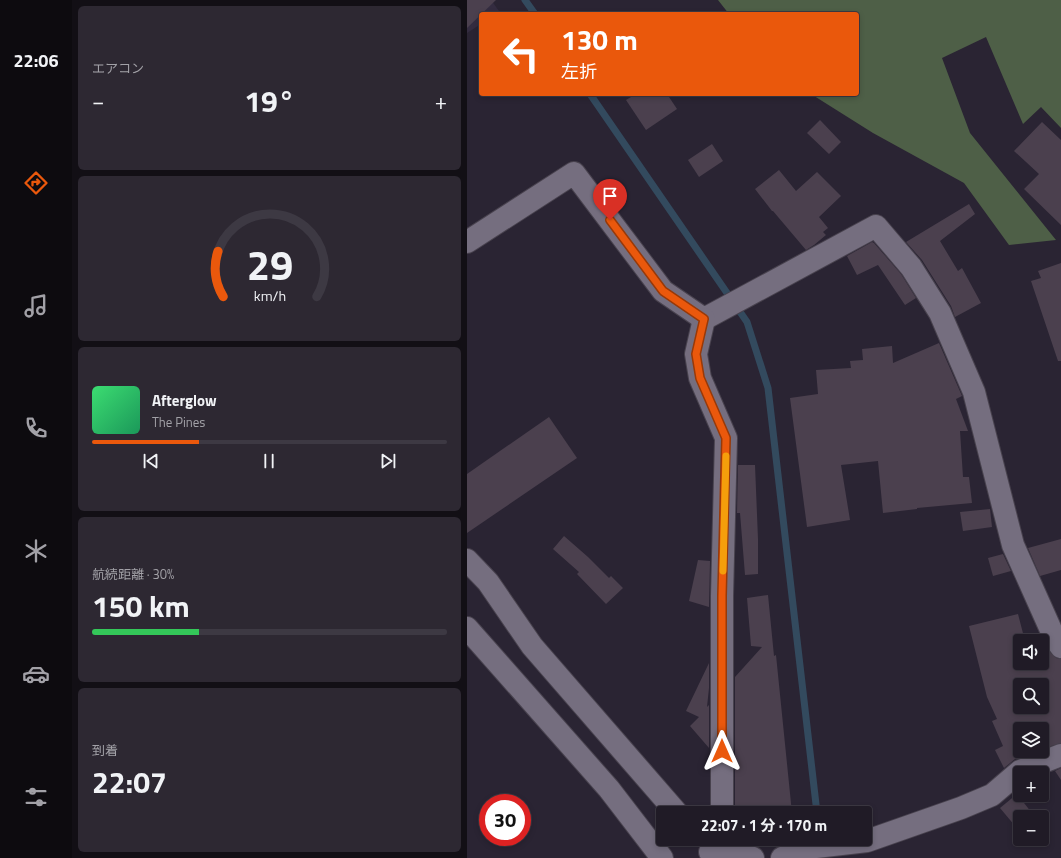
<!DOCTYPE html>
<html lang="ja">
<head>
<meta charset="utf-8">
<style>
	:root { --surface:#201b26; --page:#2d2832; --text:#f1f3f6; --muted:#a2a1a7; --line:#3d3943; --accent:#ea580c }
	body { margin:0; font-family:"Titillium Web","Noto Sans JP",sans-serif; background:var(--page); color:var(--text); height:100vh; display:flex; flex-direction:column; font-size:15px; white-space:nowrap }
	* { box-sizing:border-box; margin:0 }
	p { font-size:13px; color:var(--muted) }
	.icon { flex:none; width:22px; height:22px; fill:none; stroke:currentColor; stroke-width:2; stroke-linecap:round; stroke-linejoin:round }
	.map { position:relative; flex:1; overflow:hidden }
	.drawer { display:flex; flex-direction:column; gap:6px; padding:6px; background:#120f15; width:395px }
	.drawer>* { flex:none }
	.top-card { position:absolute; left:12px; top:12px; width:380px; height:84px; border-radius:4px; box-shadow:0 2px 6px #0003,0 0 0 1px var(--line); background:#ea580c; color:#fff; overflow:hidden }
	.fabs { position:absolute; left:546px; top:634px; display:grid; gap:8px }
	.fabs a { display:grid; place-items:center; width:36px; height:36px; border-radius:4px; background:var(--surface); box-shadow:0 2px 6px #0003,0 0 0 1px var(--line); font-size:20px }
	.speed { position:absolute; left:12px; top:794px; display:flex; gap:8px; font-size:20px; font-weight:700; text-align:center }
	.speed>* { display:grid; place-content:center; width:52px; height:52px; border-radius:50%; background:var(--surface); box-shadow:0 2px 6px #0003,0 0 0 1px var(--line); line-height:1 }
	.speed .limit { border:6px solid #d22; background:#fff; color:#111 }
	.pin { position:absolute; display:grid; place-items:center; width:34px; height:34px; color:#fff; margin:-41px -17px; border-radius:50% 50% 50% 0; rotate:-45deg; box-shadow:0 0 4px #0007 }
	.pin .icon { rotate:45deg }
	.me { position:absolute; width:44px; margin:-22px; rotate:0deg; stroke-linejoin:round; filter:drop-shadow(0 0 3px #0008) }
	.turn { display:flex; align-items:center; gap:14px; height:84px; padding:0 16px; font-size:18px }
	.turn .icon { width:52px; height:52px; stroke-width:2.5 }
	.turn b { display:block; font-size:28px; line-height:34px }
	.big { font-size:30px; font-weight:700; line-height:1.1 }
	.drawer .widget { flex:1; display:flex; flex-direction:column; justify-content:center; gap:6px; min-width:0; padding:0 14px; border-radius:6px; background:var(--page) }
	.drawer .dial { align-items:center; gap:0 }
	.dial svg { height:104px; overflow:visible; fill:none; stroke:var(--line); stroke-width:7; stroke-linecap:round; text-anchor:middle }
	.dial text { fill:var(--text); stroke:none }
	.song { display:flex; align-items:center; gap:12px }
	.cover { width:48px; height:48px; border-radius:6px; background:linear-gradient(135deg,hsl(140 70% 55%),hsl(150 70% 35%)) }
	.played { height:4px; border-radius:2px; background:linear-gradient(90deg,var(--accent) 30%,var(--line) 30%) }
	.keys { display:flex; justify-content:space-around; direction:ltr }
	.heat { display:flex; justify-content:space-between; align-items:center; font-size:22px; direction:ltr }
	.charge { height:6px; border-radius:3px; background:linear-gradient(90deg,#34c759 30%,var(--line) 0) }
	.trip { position:absolute; left:189px; top:806px; width:216px; height:40px; border-radius:4px; background:var(--surface); box-shadow:0 2px 6px #0003,0 0 0 1px var(--line); font-weight:700; line-height:40px; text-align:center }
	main { display:flex; flex:1; min-height:0 }
	.menu { display:flex; flex-direction:column; width:72px; justify-content:space-around; align-items:center; background:#0d0b0f; color:var(--muted) }
	.menu .icon { width:28px; height:28px }
	.menu .current { color:var(--accent) }
	.menu b { font-size:18px; color:var(--text) }
	.map>svg:first-child { display:block }
</style>
</head>
<body>
<main>
<nav class="menu">
<b>22:06</b>
<svg class="icon current" aria-label="directions" viewBox="0 0 24 24"><path d="M12 3l9 9-9 9-9-9zM9 14v-3h6M13 9l2 2-2 2"/></svg>
<svg class="icon" aria-label="music" viewBox="0 0 24 24"><path d="M9 18V5l10-2v13"/><circle cx="6" cy="18" r="3"/><circle cx="16" cy="16" r="3"/></svg>
<svg class="icon" aria-label="phone" viewBox="0 0 24 24"><path d="M5 4h4l2 5-3 2q2 4 5 5l2-3 5 2v4C11 20 4 13 5 4z"/></svg>
<svg class="icon" aria-label="climate" viewBox="0 0 24 24"><path d="M12 3v18M4 7l16 10M4 17L20 7"/></svg>
<svg class="icon" aria-label="car" viewBox="0 0 24 24"><path d="M5 17H2v-5l4-1 3-4h7l3 4 3 1v5h-3M9 17h6M6 11h13"/><circle cx="7" cy="17" r="2"/><circle cx="17" cy="17" r="2"/></svg>
<svg class="icon" aria-label="filters" viewBox="0 0 24 24"><path d="M4 7h16M4 17h16"/><circle cx="9" cy="7" r="2"/><circle cx="15" cy="17" r="2"/></svg>
</nav>
<section class="drawer">
<div class="widget"><p>エアコン</p>
<div class="heat"><a>−</a><b class="big">19°</b><a>+</a></div>
</div>
<div class="widget dial"><svg viewBox="0 0 100 80">
<path d="M14 69A42 42 0 1 1 86 69"/>
<path d="M14 69A42 42 0 0 1 10 34" stroke="#ea580c"/>
<text x="50" y="56" font-size="32" font-weight="700">29</text>
<text x="50" y="72" font-size="11">km/h</text>
</svg></div>
<div class="widget">
<div class="song"><i class="cover"></i><div><b>Afterglow</b><p>The Pines</p></div></div>
<div class="played"></div>
<div class="keys"><svg class="icon" aria-label="previous" viewBox="0 0 24 24"><path d="M18 5L8 12l10 7zM5 5v14"/></svg><svg class="icon" aria-label="pause" viewBox="0 0 24 24"><path d="M8 5v14M16 5v14"/></svg><svg class="icon" aria-label="next" viewBox="0 0 24 24"><path d="M6 5l10 7-10 7zM19 5v14"/></svg></div>
</div>
<div class="widget"><p>航続距離 · 30%</p><b class="big">150 km</b><div class="charge"></div></div>
<div class="widget"><p>到着</p><b class="big">22:07</b></div>
</section>
<div class="map">
<svg width="594" height="858" viewBox="0 0 594 858">
	<rect width="100%" height="100%" fill="#2a2433"/>
	<polygon fill="#342c40" points="0,0 24,0 32,11 28,14 14,14 14,24 0,33"/>
	<polygon fill="#4e5f47" points="251,0 594,0 594,128 574,107 556,124 519,37 475,58 503,133 589,240 542,245 497,183 406,133 344,94 390,94 390,14 262,14"/>
	<g fill="none" stroke-linecap="round" stroke-linejoin="round">
		<g stroke="#334a5e" stroke-width="7">
			<polyline points="58,0 68,14"/>
			<polyline points="123,94 280,322 301,388 350,813"/>
		</g>
	</g>
	<g fill="#4b404e" fill-rule="evenodd">
		<polygon points="0,0 29,0 0,28"/>
		<polygon points="169,94 200,94 210,109 179,130 159,100"/>
		<polygon points="353,120 374,142 362,154 340,133"/>
		<polygon points="575,122 594,140 594,225 557,189 572,174 547,151"/>
		<polygon points="245,144 256,161 232,177 221,160"/>
		<polygon points="312,170 329,191 350,172 374,196 352,217 361,228 356,232 359,235 347,245 339,250 306,211 305,211 288,189"/>
		<polygon points="502,204 508,214 473,241 491,271 495,268 514,303 488,317 484,306 455,260 439,242"/>
		<polygon points="405,242 407,243 434,274 449,298 438,305 411,265 390,275 380,256"/>
		<polygon points="594,263 594,361 591,361 564,281 574,278 571,271"/>
		<polygon points="472,343 495,396 489,399 501,431 493,431 496,477 502,477 505,503 450,508 450,509 416,513 411,461 374,465 383,520 340,527 323,398 351,394 349,370 384,368 383,361 396,360 395,349 425,346 426,363"/>
		<polygon points="82,417 110,458 0,533 0,474"/>
		<polygon points="271,465 288,465 291,539 291,574 278,575 273,513 270,513"/>
		<polygon points="523,509 525,527 496,531 493,512"/>
		<polygon points="97,536 121,557 142,578 144,576 156,588 139,604 110,574 112,572 86,549"/>
		<polygon points="594,539 594,570 573,576 561,548"/>
		<polygon points="536,554 544,571 526,576 521,558"/>
		<polygon points="231,560 243,561 242,607 222,601"/>
		<polygon points="301,595 307,656 309,655 325,813 268,813 268,677 295,647 284,646 280,598"/>
		<path d="M551,614L558,641H553V663H575V654L582,651L589,658L594,659V743L575,749V729H553V751H570L548,759L537,768L528,750L536,746L525,721L530,719L520,697L502,626ZM553,685H575V707H553Z"/>
		<polygon points="242,663 242,688 240,707 242,705 242,748 223,726 232,717 219,711"/>
		<polygon points="594,768 594,780 588,771"/>
		<polygon points="550,794 568,817 553,817 553,832 533,808"/>
	</g>
	<g fill="none" stroke-linecap="round" stroke-linejoin="round">
		<defs>
			<g id="street">
				<polyline points="0,242 107,173 196,291 237,319 409,226 444,267 473,313 507,392 546,545 588,639 594,647"/>
				<polyline points="237,319 229,354 233,378 259,438 255,596 255,813"/>
				<polyline points="0,560 21,582 65,646 210,813"/>
				<polyline points="243,852 255,846 286,858"/>
				<polyline points="315,858 341,848 400,841 494,808 525,795 553,771 594,755"/>
			</g>
			<polyline id="secondary" points="0,628 142,789 195,858"/>
		</defs>
		<use href="#street" stroke="#48424e" stroke-width="24"/>
		<use href="#secondary" stroke="#48424e" stroke-width="24"/>
		<use href="#street" stroke="#756e7f" stroke-width="22"/>
		<use href="#secondary" stroke="#756e7f" stroke-width="22"/>
	</g>
	<g fill="none" stroke-linecap="round" stroke-linejoin="round">
		<defs>
			<polyline id="route" points="143,220 196,291 237,319 229,354 233,378 259,438 255,596 255,751"/>
		</defs>
		<use href="#route" stroke="#983908" stroke-width="10"/>
		<use href="#route" stroke="#ea580c" stroke-width="7"/>
		<polyline stroke="#f59e0b" stroke-width="7" points="256,571 259,456"/>
	</g>
</svg>
<div class="fabs">
<a><svg class="icon" aria-label="sound" viewBox="0 0 24 24"><path d="M4 9h4l5-4v14l-5-4H4zM17 9q2 3 0 6"/></svg></a>
<a><svg class="icon" aria-label="search" viewBox="0 0 24 24"><circle cx="10" cy="10" r="6"/><path d="M15 15l6 6"/></svg></a>
<a><svg class="icon" aria-label="layers" viewBox="0 0 24 24"><path d="M12 4l9 5-9 5-9-5zM3 14l9 5 9-5"/></svg></a>
<a>+</a>
<a>−</a>
</div>
<div class="speed"><div class="limit">30</div></div>
<div class="pin" style="left:143px;top:220px;background:#d93025"><svg class="icon" aria-label="arrive" viewBox="0 0 24 24"><path d="M6 21V4h12l-3 4 3 4H6"/></svg></div>
<svg class="me" style="left:255px;top:751px" viewBox="-20 -20 40 40"><path d="M0-17L14 15 0 8-14 15z" fill="#ea580c" stroke="#fff" stroke-width="4"/></svg>
<div class="trip">22:07 · 1 分 · 170 m</div>
<div class="top-card">
<div class="turn"><svg class="icon" aria-label="left" viewBox="0 0 24 24"><path d="M17 20v-9H6M10 6l-5 5 5 5"/></svg><div><b>130 m</b>左折</div></div>
</div>
</div>
</main>
</body>
</html>
